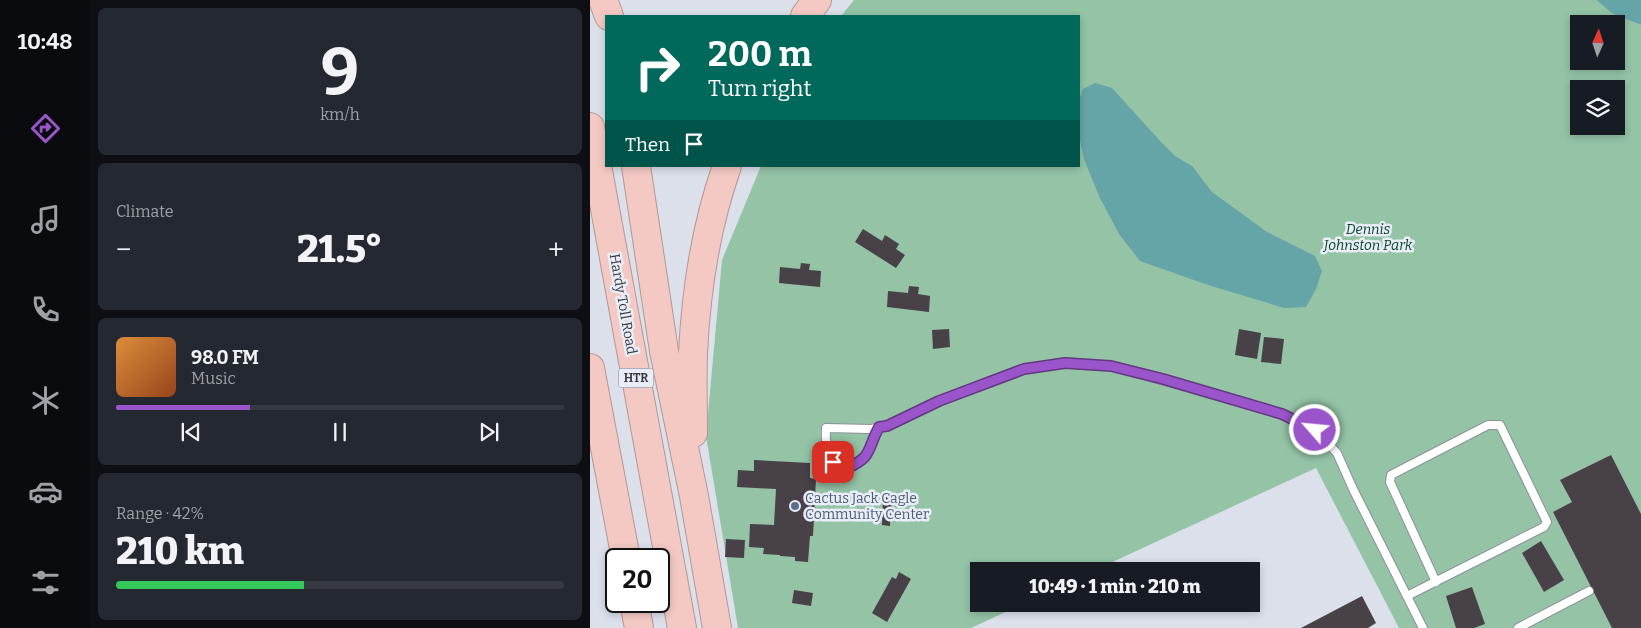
<!DOCTYPE html>
<html lang="en">
<head>
<meta charset="utf-8">
<style>
	:root { --surface:#171b24; --page:#242831; --text:#f1f3f6; --muted:#9ea1a6; --line:#363941; --accent:#9a55ca }
	body { margin:0; font-family:Bitter,serif; background:var(--page); color:var(--text); height:100vh; display:flex; flex-direction:column; font-size:19px; white-space:nowrap }
	* { box-sizing:border-box; margin:0 }
	p { font-size:16px; color:var(--muted) }
	.icon { flex:none; width:28px; height:28px; fill:none; stroke:currentColor; stroke-width:2; stroke-linecap:round; stroke-linejoin:round }
	.map { position:relative; flex:1; overflow:hidden }
	.panel { display:flex; flex-direction:column; gap:8px; padding:8px; background:#0d0f14; width:500px }
	.panel>* { flex:none }
	.hud { position:absolute; left:15px; top:15px; width:475px; height:152px; border-radius:0px; box-shadow:0 2px 8px #0003; background:#00695c; color:#fff; overflow:hidden }
	.needle { width:32px; rotate:3deg }
	.tools { position:absolute; left:980px; top:15px; display:grid; gap:10px }
	.tools a { display:grid; place-items:center; width:55px; height:55px; border-radius:0px; background:var(--surface); box-shadow:0 2px 8px #0003; font-size:25px }
	.speed { position:absolute; left:15px; top:548px; display:flex; gap:10px; font-size:25px; font-weight:700; text-align:center }
	.speed>* { display:grid; place-content:center; width:65px; height:65px; border-radius:50%; background:var(--surface); box-shadow:0 2px 8px #0003; line-height:1 }
	.speed .limit { border:2px solid #111; border-radius:8px; background:#fff; color:#111 }
	.pin { position:absolute; display:grid; place-items:center; width:42px; height:42px; color:#fff; margin:-21px; border-radius:10px; box-shadow:0 2px 8px #0006 }
	.me { position:absolute; width:55px; margin:-28px; rotate:297deg; stroke-linejoin:round; filter:drop-shadow(0 0 4px #0008) }
	.turn { display:flex; align-items:center; gap:18px; height:105px; padding:0 20px; font-size:22px }
	.turn .icon { width:65px; height:65px; stroke-width:2.5 }
	.turn b { display:block; font-size:35px; line-height:42px }
	.then { display:flex; align-items:center; height:48px; padding:0 20px; background:#0003; gap:10px; font-size:19px }
	.big { font-size:38px; font-weight:800; line-height:1.1 }
	.panel .card { flex:1; display:flex; flex-direction:column; justify-content:center; gap:8px; min-width:0; padding:0 18px; border-radius:8px; background:var(--page) }
	.panel .dial { align-items:center; gap:0 }
	.dial b { font-size:65px; line-height:1 }
	.song { display:flex; align-items:center; gap:15px }
	.cover { width:60px; height:60px; border-radius:8px; background:linear-gradient(135deg,hsl(30 70% 55%),hsl(20 70% 35%)) }
	.played { height:5px; border-radius:2px; background:linear-gradient(90deg,var(--accent) 30%,var(--line) 30%) }
	.keys { display:flex; justify-content:space-around; direction:ltr }
	.heat { display:flex; justify-content:space-between; align-items:center; font-size:28px; direction:ltr }
	.charge { height:8px; border-radius:4px; background:linear-gradient(90deg,#34c759 42%,var(--line) 0) }
	.trip { position:absolute; left:380px; top:562px; width:290px; height:50px; border-radius:0px; background:var(--surface); box-shadow:0 2px 8px #0003; font-weight:800; line-height:50px; text-align:center }
	main { display:flex; flex:1; min-height:0 }
	.tabs { display:flex; flex-direction:column; width:90px; justify-content:space-around; align-items:center; background:#090b0e; color:var(--muted) }
	.tabs .icon { width:35px; height:35px }
	.tabs .on { color:var(--accent) }
	.tabs b { font-size:22px; color:var(--text) }
	.map>svg:first-child { display:block }
</style>
</head>
<body>
<main>
<nav class="tabs">
<b>10:48</b>
<svg class="icon on" aria-label="directions" viewBox="0 0 24 24"><path d="M12 3l9 9-9 9-9-9zM9 14v-3h6M13 9l2 2-2 2"/></svg>
<svg class="icon" aria-label="music" viewBox="0 0 24 24"><path d="M9 18V5l10-2v13"/><circle cx="6" cy="18" r="3"/><circle cx="16" cy="16" r="3"/></svg>
<svg class="icon" aria-label="phone" viewBox="0 0 24 24"><path d="M5 4h4l2 5-3 2q2 4 5 5l2-3 5 2v4C11 20 4 13 5 4z"/></svg>
<svg class="icon" aria-label="climate" viewBox="0 0 24 24"><path d="M12 3v18M4 7l16 10M4 17L20 7"/></svg>
<svg class="icon" aria-label="car" viewBox="0 0 24 24"><path d="M5 17H2v-5l4-1 3-4h7l3 4 3 1v5h-3M9 17h6M6 11h13"/><circle cx="7" cy="17" r="2"/><circle cx="17" cy="17" r="2"/></svg>
<svg class="icon" aria-label="filters" viewBox="0 0 24 24"><path d="M4 7h16M4 17h16"/><circle cx="9" cy="7" r="2"/><circle cx="15" cy="17" r="2"/></svg>
</nav>
<section class="panel">
<div class="card dial"><b>9</b><p>km/h</p></div>
<div class="card"><p>Climate</p>
<div class="heat"><a>−</a><b class="big">21.5°</b><a>+</a></div>
</div>
<div class="card">
<div class="song"><i class="cover"></i><div><b>98.0 FM</b><p>Music</p></div></div>
<div class="played"></div>
<div class="keys"><svg class="icon" aria-label="previous" viewBox="0 0 24 24"><path d="M18 5L8 12l10 7zM5 5v14"/></svg><svg class="icon" aria-label="pause" viewBox="0 0 24 24"><path d="M8 5v14M16 5v14"/></svg><svg class="icon" aria-label="next" viewBox="0 0 24 24"><path d="M6 5l10 7-10 7zM19 5v14"/></svg></div>
</div>
<div class="card"><p>Range · 42%</p><b class="big">210 km</b><div class="charge"></div></div>
</section>
<div class="map">
<svg width="1051" height="628" viewBox="0 0 1051 628">
	<rect width="100%" height="100%" fill="#dbe0eb"/>
	<path fill="#94c3a6" fill-rule="evenodd" d="M264,0H1006L1023,14L1051,25V628H809L726,468L503,571H389V604H433L381,628H148L116,436L132,260L171,166H489V16H251ZM989,24H1026V61H989ZM989,89H1026V126H989Z"/>
	<g fill="#65a5a8">
		<polygon points="1006,0 1051,0 1051,25 1023,14"/>
		<polygon points="505,83 522,88 571,142 585,156 602,166 622,192 677,232 725,256 732,271 726,289 716,307 694,308 618,285 550,261 529,234 510,198 495,162 489,137 489,100 493,89"/>
	</g>
	<g fill="#494148">
		<polygon points="273,229 292,241 295,235 309,244 306,249 315,255 306,268 265,242"/>
		<polygon points="211,263 220,264 219,270 231,271 230,287 189,283 190,267 210,269"/>
		<polygon points="319,286 329,287 328,294 340,296 339,312 297,307 298,291 318,293"/>
		<polygon points="359,329 360,347 343,349 342,330"/>
		<polygon points="649,329 671,333 667,359 645,355"/>
		<polygon points="674,337 694,339 691,364 671,362"/>
		<polygon points="1021,455 1051,514 1051,628 1022,628 963,512 982,502 970,480"/>
		<polygon points="164,460 220,463 220,478 226,479 223,536 220,536 218,562 205,561 205,557 190,556 190,555 173,554 174,548 159,547 160,524 184,525 186,489 147,487 148,470 164,471"/>
		<polygon points="293,497 302,497 300,526 292,525"/>
		<polygon points="136,539 155,540 154,558 135,557"/>
		<polygon points="951,541 974,580 954,592 932,553"/>
		<polygon points="309,572 321,579 297,622 282,613 302,577 306,579"/>
		<polygon points="882,587 895,624 884,628 866,628 856,596"/>
		<polygon points="204,590 223,593 221,606 202,603"/>
		<polygon points="772,596 786,623 778,628 711,628"/>
	</g>
	<g fill="none" stroke-linecap="round" stroke-linejoin="round">
		<defs>
			<g id="service">
				<path d="M289,427C278,449 283,457 257,468C236,458 235,450 236,428L281,429L297,426L349,401L434,369L475,363L521,366L692,414L725,430L747,453L763,489L833,628"/>
				<polyline points="817,596 954,527 957,522 910,425 898,425 801,475 800,482 846,582"/>
				<polyline points="928,628 999,591"/>
			</g>
			<g id="motorway">
				<polyline points="13,0 19,16"/>
				<polyline points="215,16 227,0"/>
				<polyline points="0,127 92,628"/>
				<polyline points="46,166 74,351 104,496 127,628"/>
				<polyline points="0,368 36,559"/>
				<path d="M103,433C103,407 102,380 103,353C106,290 116,226 137,166"/>
				<polyline points="44,601 49,628"/>
			</g>
		</defs>
		<use href="#service" stroke="#8c919a" stroke-width="10"/>
		<use href="#motorway" stroke="#b39795" stroke-width="30"/>
		<use href="#service" stroke="#fff" stroke-width="8"/>
		<use href="#motorway" stroke="#f4c9c4" stroke-width="28"/>
	</g>
	<g fill="none" stroke-linecap="round" stroke-linejoin="round">
		<defs>
			<path id="route" d="M243,462L257,468C283,457 277,449 289,427L297,426L349,401L434,369L475,363L521,366L573,379L692,414L725,430"/>
		</defs>
		<use href="#route" stroke="#643783" stroke-width="12"/>
		<use href="#route" stroke="#9a55ca" stroke-width="9"/>
	</g>
	<circle fill="#5c6f8a" stroke="#e9edf8" stroke-width="2" cx="205" cy="506" r="5"/>
	<g text-anchor="middle" dominant-baseline="central" stroke-width="5" stroke-linejoin="round" paint-order="stroke">
		<rect fill="#e9edf8" stroke="#6e7076" stroke-width="1" x="28.5" y="368.5" width="35" height="19" rx="4"/>
		<g font-size="12" font-weight="bold" fill="#393b3f">
			<text x="46" y="378">HTR</text>
		</g>
		<g font-size="14" font-style="italic" fill="#094529" stroke="#e9edf8">
			<text x="778" y="229">Dennis<tspan x="778" dy="16">Johnston Park</tspan></text>
		</g>
		<g font-size="14" fill="#393b3f" stroke="#e9edf8">
			<text transform="translate(33 304) rotate(80)">Hardy Toll Road</text>
		</g>
		<g font-size="14" fill="#4e5e75" stroke="#e9edf8" text-anchor="start">
			<text x="215" y="498">Cactus Jack Cagle<tspan x="215" dy="16">Community Center</tspan></text>
		</g>
	</g>
</svg>
<div class="tools">
<a><svg class="needle" viewBox="-14 -14 28 28"><path d="M0-13l5 13h-10z" fill="#e53935"/><path d="M0 13l5-13h-10z" fill="#9ea1a6"/></svg></a>
<a><svg class="icon" aria-label="layers" viewBox="0 0 24 24"><path d="M12 4l9 5-9 5-9-5zM3 14l9 5 9-5"/></svg></a>
</div>
<div class="speed"><div class="limit">20</div></div>
<div class="pin" style="left:243px;top:462px;background:#d93025"><svg class="icon" aria-label="arrive" viewBox="0 0 24 24"><path d="M6 21V4h12l-3 4 3 4H6"/></svg></div>
<svg class="me" style="left:725px;top:430px" viewBox="-20 -20 40 40"><circle r="17" fill="#9a55ca" stroke="#fff" stroke-width="3"/><path d="M0-11L8 9 0 5-8 9z" fill="#fff"/></svg>
<div class="trip">10:49 · 1 min · 210 m</div>
<div class="hud">
<div class="turn"><svg class="icon" aria-label="right" viewBox="0 0 24 24"><path d="M7 20v-9h11M14 6l5 5-5 5"/></svg><div><b>200 m</b>Turn right</div></div>
<div class="then">Then<svg class="icon" aria-label="arrive" viewBox="0 0 24 24"><path d="M6 21V4h12l-3 4 3 4H6"/></svg></div>
</div>
</div>
</main>
</body>
</html>
